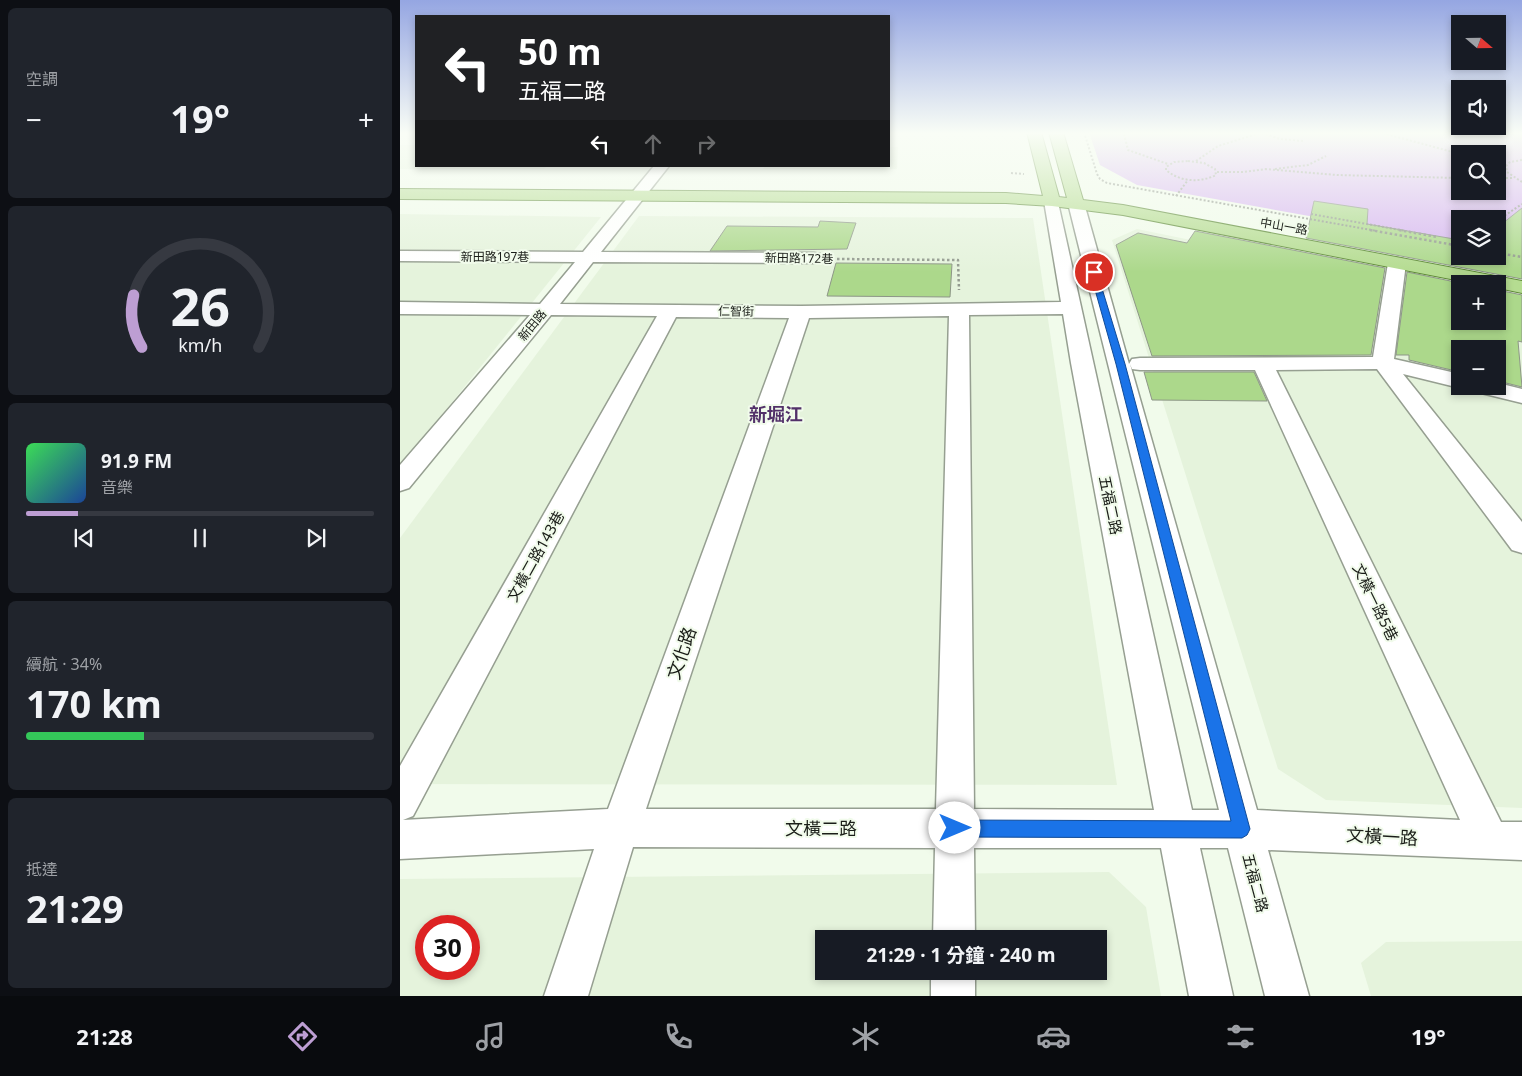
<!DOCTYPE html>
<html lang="zh-TW">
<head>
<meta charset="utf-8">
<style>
	:root { --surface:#171b24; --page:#20242c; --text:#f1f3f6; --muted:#9ea1a6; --line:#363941; --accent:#bd9ed3 }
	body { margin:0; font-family:"Noto Sans","Noto Sans TC",sans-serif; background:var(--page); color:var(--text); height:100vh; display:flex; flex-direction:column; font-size:19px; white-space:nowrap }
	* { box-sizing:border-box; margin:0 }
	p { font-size:16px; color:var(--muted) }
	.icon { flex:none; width:28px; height:28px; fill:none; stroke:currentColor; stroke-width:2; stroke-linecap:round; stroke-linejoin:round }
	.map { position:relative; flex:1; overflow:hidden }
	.details { display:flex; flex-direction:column; gap:8px; padding:8px; background:#0d0f14; width:400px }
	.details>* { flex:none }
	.banner { position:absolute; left:15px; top:15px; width:475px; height:152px; border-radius:0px; box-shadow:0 2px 8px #0003; background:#202124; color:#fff; overflow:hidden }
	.needle { width:32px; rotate:110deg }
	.fabs { position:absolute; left:1051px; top:15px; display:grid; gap:10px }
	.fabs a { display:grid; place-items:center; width:55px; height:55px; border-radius:0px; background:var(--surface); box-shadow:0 2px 8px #0003; font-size:25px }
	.speed { position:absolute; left:15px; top:915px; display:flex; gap:10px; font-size:25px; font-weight:700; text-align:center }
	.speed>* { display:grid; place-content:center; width:65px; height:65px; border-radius:50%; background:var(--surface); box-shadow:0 2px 8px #0003; line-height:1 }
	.speed .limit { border:8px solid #d22; background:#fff; color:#111 }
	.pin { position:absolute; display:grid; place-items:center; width:42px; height:42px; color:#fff; margin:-21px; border:2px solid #fff; border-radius:50%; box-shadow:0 1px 5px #0007 }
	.me { position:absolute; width:55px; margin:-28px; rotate:90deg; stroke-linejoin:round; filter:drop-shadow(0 0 4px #0008) }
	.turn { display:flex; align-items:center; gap:18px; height:105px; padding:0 20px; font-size:22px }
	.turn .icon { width:65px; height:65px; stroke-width:2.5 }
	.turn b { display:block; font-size:35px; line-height:42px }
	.lanes { display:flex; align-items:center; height:48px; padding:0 20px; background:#0003; justify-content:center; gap:25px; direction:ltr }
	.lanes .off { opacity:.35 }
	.big { font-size:38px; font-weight:700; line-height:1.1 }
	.details .card { flex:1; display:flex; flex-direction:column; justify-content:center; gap:8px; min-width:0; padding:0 18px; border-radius:8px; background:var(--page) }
	.details .dial { align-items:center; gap:0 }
	.dial svg { height:130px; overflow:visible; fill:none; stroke:var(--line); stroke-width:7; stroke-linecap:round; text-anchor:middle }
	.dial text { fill:var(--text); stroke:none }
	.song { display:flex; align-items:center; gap:15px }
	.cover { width:60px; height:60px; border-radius:8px; background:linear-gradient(135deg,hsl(130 70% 55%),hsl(220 70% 35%)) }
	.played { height:5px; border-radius:2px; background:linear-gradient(90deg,var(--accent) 15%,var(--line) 15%) }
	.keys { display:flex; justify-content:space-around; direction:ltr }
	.heat { display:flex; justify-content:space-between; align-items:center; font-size:28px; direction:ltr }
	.charge { height:8px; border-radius:4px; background:linear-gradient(90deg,#34c759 34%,var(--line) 0) }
	.trip { position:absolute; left:415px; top:930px; width:292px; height:50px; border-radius:0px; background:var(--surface); box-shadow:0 2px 8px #0003; font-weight:700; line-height:50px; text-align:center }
	.tabs { display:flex; height:80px; justify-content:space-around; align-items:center; background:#090b0e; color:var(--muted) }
	.tabs .icon { width:35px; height:35px }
	.tabs .selected { color:var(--accent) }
	.tabs b { font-size:22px; color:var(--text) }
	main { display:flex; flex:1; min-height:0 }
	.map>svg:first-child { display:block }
</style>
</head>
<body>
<main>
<section class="details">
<div class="card"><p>空調</p>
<div class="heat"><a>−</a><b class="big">19°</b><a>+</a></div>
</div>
<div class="card dial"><svg viewBox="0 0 100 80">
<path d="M14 69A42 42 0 1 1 86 69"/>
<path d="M14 69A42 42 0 0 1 9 37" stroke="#bd9ed3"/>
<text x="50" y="56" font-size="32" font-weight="700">26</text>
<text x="50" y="72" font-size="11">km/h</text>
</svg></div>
<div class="card">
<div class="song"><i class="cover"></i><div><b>91.9 FM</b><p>音樂</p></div></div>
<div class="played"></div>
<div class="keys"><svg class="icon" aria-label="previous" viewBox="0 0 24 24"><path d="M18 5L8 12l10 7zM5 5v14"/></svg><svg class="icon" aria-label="pause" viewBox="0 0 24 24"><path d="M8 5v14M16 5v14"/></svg><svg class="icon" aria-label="next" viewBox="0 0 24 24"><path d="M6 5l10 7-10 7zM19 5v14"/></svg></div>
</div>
<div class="card"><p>續航 · 34%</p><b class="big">170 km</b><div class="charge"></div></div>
<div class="card"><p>抵達</p><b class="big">21:29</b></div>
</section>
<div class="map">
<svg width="1122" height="996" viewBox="0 0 1122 996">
	<rect width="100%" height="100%" fill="#f1fbeb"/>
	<g fill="#e5f3dc" fill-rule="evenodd">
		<polygon points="0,145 16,145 16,166 147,166 144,169 0,169"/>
		<polygon points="489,147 498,147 497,169 363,169 365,166 489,166"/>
		<polygon points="0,214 201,217 0,467"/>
		<polygon points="239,216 633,218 717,785 0,784 0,538"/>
		<path d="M737,229L1060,295V321H1098V303L1122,308V808L926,800L878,769L712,240ZM1060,349H1098V386H1060Z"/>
		<path d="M709,872L746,907L761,996H0V879ZM26,926H69V969H26ZM424,939H699V971H424Z"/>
		<polygon points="986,942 1122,941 1122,996 971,996 961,963"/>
	</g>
	<path fill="#d7b6f1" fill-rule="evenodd" d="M689,132H1122V254L1098,250V219H1060V243L737,185L700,165ZM1060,154H1098V191H1060Z"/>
	<g fill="#acd88b" stroke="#8d9687">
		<polygon points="914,201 968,209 967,224 1060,240 1060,256 1098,256 1098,227 1122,208 1122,279 906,238"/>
		<polygon points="420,221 456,223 447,249 310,251 327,226 418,227"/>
		<polygon points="795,231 985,268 971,355 752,356 716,245 738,233 787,243"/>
		<polygon points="436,263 552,264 550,297 427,296"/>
		<polygon points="1007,272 1065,284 1060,284 1060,321 1098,321 1098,290 1122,295 1122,342 1118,341 1122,387 1098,381 1098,349 1060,349 1060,372 1009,360 1009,355 996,355"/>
		<polygon points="744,372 854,372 867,401 752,400"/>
	</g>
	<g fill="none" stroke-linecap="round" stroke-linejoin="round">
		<defs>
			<g id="minor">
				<path d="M254,166H269L201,252L414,253L420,254L423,258L420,262L414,263L193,262L160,304L401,306L661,302L644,201L647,198H657L792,810H819L668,203L671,200H681L684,203L729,364L732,359L740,358L973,357L988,263L991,259L997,258L1003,259L1006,263L994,359L1060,374V386H1066L1060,388L1003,374L1122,522V553L1112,550L977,369L876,370L1101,822H1122V860L868,850L909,996H865L828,848H800L833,996H789L761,848H574L575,939H533L535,848L233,847L188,996H144L194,849L0,859V766L257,316L151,315L9,488L0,491V465L130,315L0,314V302L140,304L175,262L0,261V251L183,252ZM663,314L671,363L754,810L574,809L569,315ZM549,316L536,809H246L409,318ZM276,317L389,318L208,809L3,820L13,816ZM730,364L732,369L740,370H855L1060,820L857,810Z"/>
				<polygon points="1098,383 1122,389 1122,403 1073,391 1070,386 1098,386"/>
				<rect x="531" y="971" width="44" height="25"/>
			</g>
			<polygon id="major" points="627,132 641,132 659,197 667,198 649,132 663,132 683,200 723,205 1122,281 1122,293 1098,288 1098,284 1076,284 723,215 652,206 606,203 0,199 0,189 606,193 643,196"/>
		</defs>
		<use href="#minor" stroke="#969f91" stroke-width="3"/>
		<use href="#major" stroke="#5e8a37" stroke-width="2"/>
		<g stroke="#92998e" stroke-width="2" stroke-dasharray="2 2" stroke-linecap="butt">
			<polyline points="684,132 697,174 700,179 707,183 977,231"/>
			<polyline points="713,132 735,132"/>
			<polyline points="979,132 1060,154"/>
			<polyline points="862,133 880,139 903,141"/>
			<polyline points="724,134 728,150 768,164"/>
			<polyline points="1122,160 1110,162 1106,166 1107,172 1122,182"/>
			<path d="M788,161L804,163L815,169L816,175C800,183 780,182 766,170V167L774,162Z"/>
			<polyline points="796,161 818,146 863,132"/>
			<polyline points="1098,164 1106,166"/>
			<polyline points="865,169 937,175 1060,178"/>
			<polyline points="875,169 908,165 926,156"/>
			<polyline points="817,172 843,172 866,169"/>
			<polyline points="611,173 624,174"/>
			<polyline points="1098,178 1114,178"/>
			<polyline points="776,196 788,180"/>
			<polyline points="911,214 1006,231"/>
			<polyline points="1098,220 1122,204"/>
		</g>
		<g stroke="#92998e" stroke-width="2.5" stroke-dasharray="2.5 2.5" stroke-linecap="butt">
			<polyline points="970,230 1060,246"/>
			<polyline points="999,230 1037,237"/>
			<polyline points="1098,253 1122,257"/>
			<polyline points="437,259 558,260 559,290"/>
		</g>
		<use href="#minor" fill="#fff" fill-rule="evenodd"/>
		<use href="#major" fill="#b5dc91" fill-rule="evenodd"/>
	</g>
	<linearGradient id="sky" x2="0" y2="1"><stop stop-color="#95a6e2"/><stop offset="0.49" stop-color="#f9fdf6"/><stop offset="1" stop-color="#f9fdf6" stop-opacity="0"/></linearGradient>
	<rect width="1122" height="272" fill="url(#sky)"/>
	<polygon fill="#1a73e8" stroke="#114b97" points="691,270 697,272 725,364 850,829 847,835 842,838 555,837 549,834 546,828 549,822 555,820 831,821 716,364 690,272"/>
	<g text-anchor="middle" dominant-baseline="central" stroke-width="4" stroke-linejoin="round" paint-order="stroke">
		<g font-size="12" fill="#1a1d18" stroke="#f1fbeb">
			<text transform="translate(884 226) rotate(10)">中山一路</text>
			<text x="95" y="256">新田路197巷</text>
			<text transform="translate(399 258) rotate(1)">新田路172巷</text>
			<text transform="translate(336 311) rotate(1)">仁智街</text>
			<text transform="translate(132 325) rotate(-50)">新田路</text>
		</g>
		<g font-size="15" fill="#1a1d18" stroke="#f1fbeb">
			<text transform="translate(711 505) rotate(78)">五福二路</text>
			<text transform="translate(135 556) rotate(-61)">文橫二路143巷</text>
			<text transform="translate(976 602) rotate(64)">文橫一路5巷</text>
			<text transform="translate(856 883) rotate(75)">五福二路</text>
		</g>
		<g font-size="18" font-weight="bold" fill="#523069" stroke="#f1fbeb">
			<text x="376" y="414">新堀江</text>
		</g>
		<g font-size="18" fill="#1a1d18" stroke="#f1fbeb">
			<text transform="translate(281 653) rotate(-71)">文化路</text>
			<text x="421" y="828">文橫二路</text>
			<text transform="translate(982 836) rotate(3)">文橫一路</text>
		</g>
	</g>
</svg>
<div class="fabs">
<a><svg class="needle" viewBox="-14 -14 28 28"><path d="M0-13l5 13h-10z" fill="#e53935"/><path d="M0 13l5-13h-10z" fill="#9ea1a6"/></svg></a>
<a><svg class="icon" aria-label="sound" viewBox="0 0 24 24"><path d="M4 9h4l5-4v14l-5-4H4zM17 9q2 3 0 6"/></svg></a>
<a><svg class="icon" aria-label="search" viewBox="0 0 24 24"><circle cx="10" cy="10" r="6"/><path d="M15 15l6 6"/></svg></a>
<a><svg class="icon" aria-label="layers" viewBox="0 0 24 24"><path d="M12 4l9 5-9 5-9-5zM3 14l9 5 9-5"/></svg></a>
<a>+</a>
<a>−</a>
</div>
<div class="speed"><div class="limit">30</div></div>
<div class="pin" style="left:694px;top:272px;background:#d93025"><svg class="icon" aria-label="arrive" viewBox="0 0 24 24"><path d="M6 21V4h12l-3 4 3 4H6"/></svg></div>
<svg class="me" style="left:555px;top:828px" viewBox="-20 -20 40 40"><circle r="19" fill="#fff"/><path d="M0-13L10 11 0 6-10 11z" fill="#1a73e8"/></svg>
<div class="trip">21:29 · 1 分鐘 · 240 m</div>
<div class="banner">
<div class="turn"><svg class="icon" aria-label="left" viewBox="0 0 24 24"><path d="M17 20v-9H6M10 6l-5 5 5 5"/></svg><div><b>50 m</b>五福二路</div></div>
<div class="lanes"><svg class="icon" aria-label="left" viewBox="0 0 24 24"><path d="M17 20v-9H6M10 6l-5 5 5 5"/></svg><svg class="icon off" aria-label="ahead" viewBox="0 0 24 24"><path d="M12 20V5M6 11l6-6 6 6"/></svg><svg class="icon off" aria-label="right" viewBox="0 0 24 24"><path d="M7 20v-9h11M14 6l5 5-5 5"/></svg></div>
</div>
</div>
</main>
<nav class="tabs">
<b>21:28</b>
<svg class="icon selected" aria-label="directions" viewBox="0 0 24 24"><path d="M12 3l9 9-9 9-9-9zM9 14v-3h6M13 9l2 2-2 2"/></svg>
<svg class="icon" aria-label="music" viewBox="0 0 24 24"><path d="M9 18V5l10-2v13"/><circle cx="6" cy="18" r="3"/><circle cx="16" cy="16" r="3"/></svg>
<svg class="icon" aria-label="phone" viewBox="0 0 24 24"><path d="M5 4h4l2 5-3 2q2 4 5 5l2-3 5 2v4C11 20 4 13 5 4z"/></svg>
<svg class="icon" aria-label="climate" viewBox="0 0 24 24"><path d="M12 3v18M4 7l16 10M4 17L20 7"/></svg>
<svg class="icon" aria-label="car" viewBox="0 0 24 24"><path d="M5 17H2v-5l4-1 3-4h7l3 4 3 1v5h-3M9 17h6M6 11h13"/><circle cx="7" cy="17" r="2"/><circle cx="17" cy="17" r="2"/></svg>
<svg class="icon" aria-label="filters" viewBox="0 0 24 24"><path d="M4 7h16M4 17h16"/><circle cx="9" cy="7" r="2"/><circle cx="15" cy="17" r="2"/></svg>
<b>19°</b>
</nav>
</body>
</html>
